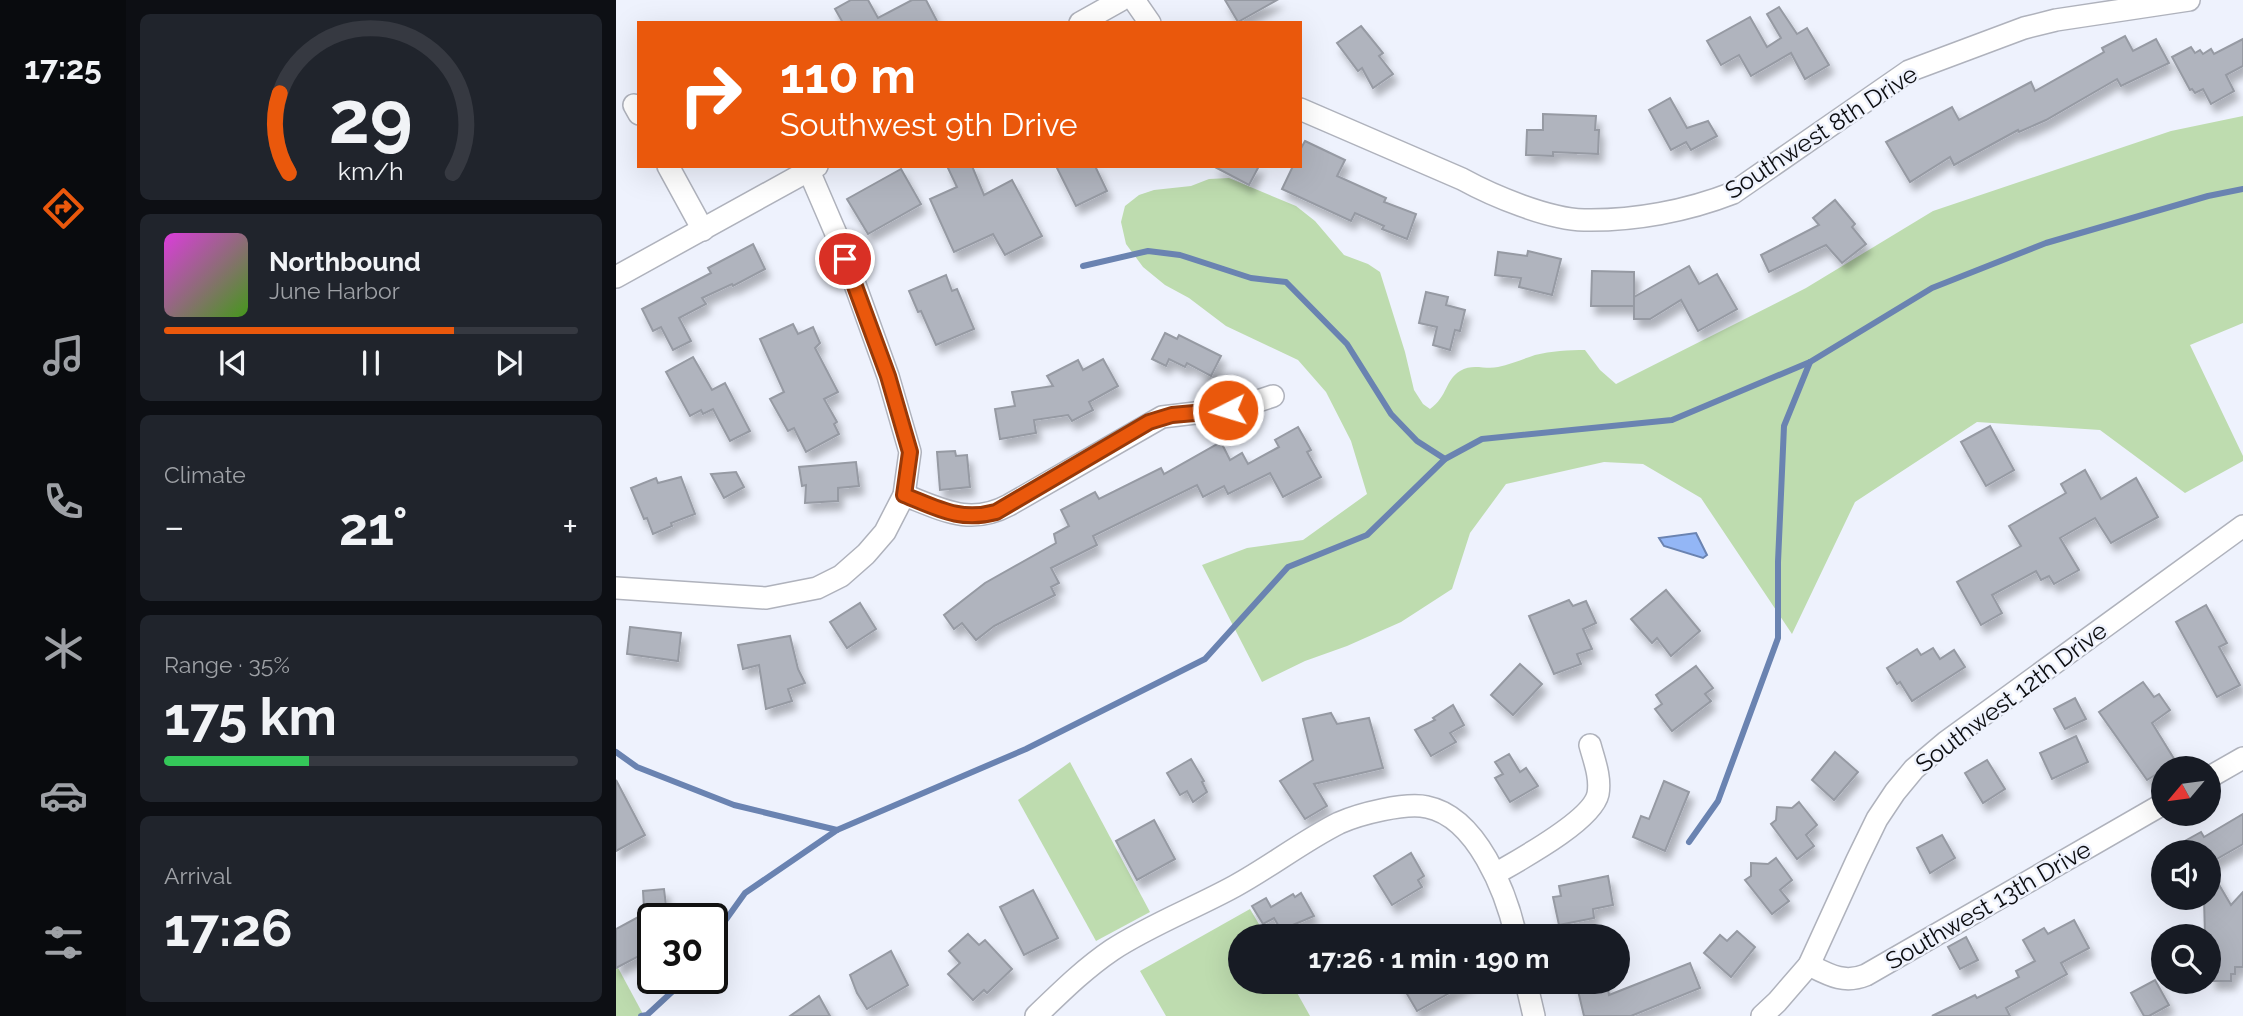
<!DOCTYPE html>
<html lang="en">
<head>
<meta charset="utf-8">
<style>
	:root { --surface:#171b24; --page:#20242c; --text:#f1f3f6; --muted:#9ea1a6; --line:#363941; --accent:#ea580c }
	body { margin:0; font-family:Raleway,sans-serif; background:var(--page); color:var(--text); height:100vh; display:flex; flex-direction:column; font-size:26px; white-space:nowrap }
	* { box-sizing:border-box; margin:0 }
	p { font-size:23px; color:var(--muted) }
	.icon { flex:none; width:38px; height:38px; fill:none; stroke:currentColor; stroke-width:2; stroke-linecap:round; stroke-linejoin:round }
	.map { position:relative; flex:1; overflow:hidden }
	.drawer { display:flex; flex-direction:column; gap:14px; padding:14px; background:#0d0f14; width:490px }
	.drawer>* { flex:none }
	.hud { position:absolute; left:21px; top:21px; width:665px; height:147px; border-radius:0px; box-shadow:0 7px 28px #0002; background:#ea580c; color:#fff; overflow:hidden }
	.needle { width:46px; rotate:241deg }
	.fabs { position:absolute; left:1535px; top:756px; display:grid; gap:14px }
	.fabs a { display:grid; place-items:center; width:70px; height:70px; border-radius:50%; background:var(--surface); box-shadow:0 7px 28px #0002; font-size:35px }
	.speed { position:absolute; left:21px; top:903px; display:flex; gap:14px; font-size:35px; font-weight:700; text-align:center }
	.speed>* { display:grid; place-content:center; width:91px; height:91px; border-radius:50%; background:var(--surface); box-shadow:0 7px 28px #0002; line-height:1 }
	.speed .limit { border:4px solid #111; border-radius:10px; background:#fff; color:#111 }
	.pin { position:absolute; display:grid; place-items:center; width:60px; height:60px; color:#fff; margin:-30px; border:4px solid #fff; border-radius:50%; box-shadow:0 2px 7px #0007 }
	.me { position:absolute; width:77px; margin:-38px; rotate:265deg; stroke-linejoin:round; filter:drop-shadow(0 0 5px #0008) }
	.turn { display:flex; align-items:center; gap:24px; height:147px; padding:0 28px; font-size:32px }
	.turn .icon { width:91px; height:91px; stroke-width:2.5 }
	.turn b { display:block; font-size:49px; line-height:60px }
	.big { font-size:52px; font-weight:700; line-height:1.1 }
	.drawer .widget { flex:1; display:flex; flex-direction:column; justify-content:center; gap:10px; min-width:0; padding:0 24px; border-radius:10px; background:var(--page) }
	.drawer .dial { align-items:center; gap:0 }
	.dial svg { height:182px; overflow:visible; fill:none; stroke:var(--line); stroke-width:7; stroke-linecap:round; text-anchor:middle }
	.dial text { fill:var(--text); stroke:none }
	.song { display:flex; align-items:center; gap:21px }
	.cover { width:84px; height:84px; border-radius:10px; background:linear-gradient(135deg,hsl(300 70% 55%),hsl(100 70% 35%)) }
	.played { height:7px; border-radius:4px; background:linear-gradient(90deg,var(--accent) 70%,var(--line) 70%) }
	.keys { display:flex; justify-content:space-around; direction:ltr }
	.heat { display:flex; justify-content:space-between; align-items:center; font-size:38px; direction:ltr }
	.charge { height:10px; border-radius:5px; background:linear-gradient(90deg,#34c759 35%,var(--line) 0) }
	.trip { position:absolute; left:612px; top:924px; width:402px; height:70px; border-radius:35px; background:var(--surface); box-shadow:0 7px 28px #0002; font-weight:700; line-height:70px; text-align:center }
	main { display:flex; flex:1; min-height:0 }
	.tabs { display:flex; flex-direction:column; width:126px; justify-content:space-around; align-items:center; background:#090b0e; color:var(--muted) }
	.tabs .icon { width:49px; height:49px }
	.tabs .active { color:var(--accent) }
	.tabs b { font-size:32px; color:var(--text) }
	.map>svg:first-child { display:block }
</style>
</head>
<body>
<main>
<nav class="tabs">
<b>17:25</b>
<svg class="icon active" aria-label="directions" viewBox="0 0 24 24"><path d="M12 3l9 9-9 9-9-9zM9 14v-3h6M13 9l2 2-2 2"/></svg>
<svg class="icon" aria-label="music" viewBox="0 0 24 24"><path d="M9 18V5l10-2v13"/><circle cx="6" cy="18" r="3"/><circle cx="16" cy="16" r="3"/></svg>
<svg class="icon" aria-label="phone" viewBox="0 0 24 24"><path d="M5 4h4l2 5-3 2q2 4 5 5l2-3 5 2v4C11 20 4 13 5 4z"/></svg>
<svg class="icon" aria-label="climate" viewBox="0 0 24 24"><path d="M12 3v18M4 7l16 10M4 17L20 7"/></svg>
<svg class="icon" aria-label="car" viewBox="0 0 24 24"><path d="M5 17H2v-5l4-1 3-4h7l3 4 3 1v5h-3M9 17h6M6 11h13"/><circle cx="7" cy="17" r="2"/><circle cx="17" cy="17" r="2"/></svg>
<svg class="icon" aria-label="filters" viewBox="0 0 24 24"><path d="M4 7h16M4 17h16"/><circle cx="9" cy="7" r="2"/><circle cx="15" cy="17" r="2"/></svg>
</nav>
<section class="drawer">
<div class="widget dial"><svg viewBox="0 0 100 80">
<path d="M14 69A42 42 0 1 1 86 69"/>
<path d="M14 69A42 42 0 0 1 10 34" stroke="#ea580c"/>
<text x="50" y="56" font-size="32" font-weight="700">29</text>
<text x="50" y="72" font-size="11">km/h</text>
</svg></div>
<div class="widget">
<div class="song"><i class="cover"></i><div><b>Northbound</b><p>June Harbor</p></div></div>
<div class="played"></div>
<div class="keys"><svg class="icon" aria-label="previous" viewBox="0 0 24 24"><path d="M18 5L8 12l10 7zM5 5v14"/></svg><svg class="icon" aria-label="pause" viewBox="0 0 24 24"><path d="M8 5v14M16 5v14"/></svg><svg class="icon" aria-label="next" viewBox="0 0 24 24"><path d="M6 5l10 7-10 7zM19 5v14"/></svg></div>
</div>
<div class="widget"><p>Climate</p>
<div class="heat"><a>−</a><b class="big">21°</b><a>+</a></div>
</div>
<div class="widget"><p>Range · 35%</p><b class="big">175 km</b><div class="charge"></div></div>
<div class="widget"><p>Arrival</p><b class="big">17:26</b></div>
</section>
<div class="map">
<svg width="1627" height="1016" viewBox="0 0 1627 1016">
	<defs>
		<filter id="shadow"><feDropShadow dx="4.5" dy="8" stdDeviation="3.5" flood-color="#0004"/></filter>
	</defs>
	<rect width="100%" height="100%" fill="#eef2fd"/>
	<g fill="#bedcaf">
		<path d="M1627,116V323L1574,345L1627,456V461L1569,493L1484,430L1361,422L1239,502L1176,634L1085,498L1027,464L988,462L890,484L854,533L836,589L785,622L731,646L689,661L646,682L586,565L631,548L687,540L751,494L735,441L710,392L682,360L610,326L573,298L549,285L527,267L510,244L505,222L509,206L523,195L538,190L575,186L593,179L613,178L680,206L699,221L728,255L752,264L764,272L789,352L798,390L807,404L814,409C832,396 829,380 844,371C857,363 869,370 882,367C895,364 907,359 919,355C935,351 953,350 969,350L984,370L1000,384L1190,288L1317,211L1555,131Z"/>
		<polygon points="454,762 534,912 480,941 402,800"/>
		<polygon points="634,909 650,936 625,936 625,982 675,982 694,1016 550,1016 524,971"/>
		<polygon points="0,964 28,1016 0,1016"/>
	</g>
	<polygon fill="#93b6f6" stroke="#6a83b1" stroke-width="2" points="1080,533 1091,555 1087,558 1048,546 1043,538"/>
	<g fill="none" stroke-linecap="round" stroke-linejoin="round">
		<g stroke="#6a83b1" stroke-width="6">
			<polyline points="467,266 532,251 564,255 635,278 670,282 731,344 775,414 801,441 829,459"/>
			<polyline points="0,752 21,767 118,805 221,830"/>
			<polyline points="1073,842 1102,801 1162,638 1162,562 1168,426 1194,362"/>
			<polyline points="96,939 129,893 221,830 410,749 589,659 672,567 751,535 829,459 866,439 1056,420 1194,362 1316,288 1430,243 1592,196 1627,189"/>
			<polyline points="25,1016 31,1015 71,978"/>
		</g>
	</g>
	<g fill="#b0b4be" stroke="#969aa3" stroke-width="2" filter="url(#shadow)">
		<polygon points="235,0 252,0 262,18 296,0 310,0 322,23 227,23 219,9"/>
		<polygon points="609,0 661,0 622,22"/>
		<polygon points="1163,7 1181,34 1191,28 1213,65 1189,79 1175,53 1135,76 1123,55 1105,65 1091,41 1134,17 1151,47 1165,38 1151,14"/>
		<polygon points="745,26 767,53 763,56 777,74 757,88 746,68 742,71 721,43"/>
		<polygon points="1509,36 1517,51 1540,39 1553,63 1505,86 1501,79 1430,120 1403,132 1402,130 1338,165 1334,157 1294,182 1270,142 1336,107 1343,120 1415,82 1419,91 1488,52 1486,48"/>
		<polygon points="1627,39 1627,66 1610,75 1618,91 1595,104 1587,89 1579,93 1576,89 1574,90 1556,57 1575,47 1579,53 1584,50 1587,54 1595,49 1598,54"/>
		<polygon points="1054,98 1071,128 1092,121 1101,136 1075,150 1070,142 1055,150 1033,110"/>
		<polygon points="927,114 980,116 979,130 983,130 982,154 937,152 937,156 910,155 911,130 927,130"/>
		<polygon points="689,141 729,160 721,176 770,198 768,202 800,214 791,239 766,229 768,226 739,213 735,221 666,189 677,166 684,166 684,150"/>
		<polygon points="331,166 356,166 368,195 396,180 426,236 389,255 377,234 338,252 314,199 341,187"/>
		<polygon points="440,166 479,166 491,191 460,206"/>
		<polygon points="597,166 643,166 633,185"/>
		<polygon points="285,169 305,204 252,234 231,199"/>
		<polygon points="1219,200 1239,224 1236,227 1250,244 1226,263 1210,245 1153,272 1145,255 1203,225 1197,218"/>
		<polygon points="137,244 149,269 117,286 116,284 86,298 90,304 63,318 75,341 57,350 45,327 37,331 26,309 95,273 92,268"/>
		<polygon points="912,251 945,259 936,295 903,287 905,278 879,275 882,252 911,256"/>
		<polygon points="1073,266 1083,284 1101,274 1121,309 1082,331 1065,300 1034,319 1018,319 1018,297"/>
		<polygon points="976,271 1018,272 1018,306 975,306"/>
		<polygon points="330,275 336,291 341,289 358,329 320,345 305,311 302,312 293,291"/>
		<polygon points="810,292 832,297 830,305 849,310 844,331 839,330 834,350 817,345 821,327 803,323"/>
		<polygon points="177,324 182,334 197,327 204,343 199,348 222,392 208,399 221,422 218,424 223,434 190,452 178,428 172,431 154,399 168,392 144,339"/>
		<polygon points="549,333 561,339 563,335 605,356 595,376 571,363 569,367 553,359 550,366 536,359"/>
		<polygon points="77,357 96,390 109,383 134,431 114,441 97,409 87,414 85,410 74,416 50,372"/>
		<polygon points="487,359 502,386 473,402 477,410 456,421 452,415 418,420 420,433 384,439 379,409 399,406 396,392 437,386 431,376 462,360 467,370"/>
		<polygon points="1374,426 1398,470 1370,486 1345,442"/>
		<polygon points="682,427 695,450 691,452 705,477 667,497 654,473 612,494 608,486 587,497 581,485 477,536 481,545 435,568 443,583 435,587 439,595 378,626 360,640 346,623 338,629 328,615 369,583 440,543 438,534 453,526 445,510 479,492 483,499 545,468 548,474 605,442 614,460 626,453 632,464 663,447 659,440"/>
		<polygon points="339,451 340,456 351,455 354,487 324,490 321,452"/>
		<polygon points="240,462 243,486 222,488 222,501 189,503 190,485 186,486 183,467"/>
		<polygon points="1469,470 1485,499 1520,478 1542,517 1495,543 1479,518 1444,538 1463,570 1438,584 1433,576 1425,580 1420,571 1376,595 1386,613 1365,625 1341,582 1405,546 1393,526 1450,493 1445,484"/>
		<polygon points="120,472 128,487 108,498 95,474"/>
		<polygon points="65,477 79,514 55,523 56,526 37,534 31,518 28,519 15,488 40,478 42,483"/>
		<polygon points="1050,590 1084,631 1055,656 1041,638 1036,643 1015,619"/>
		<polygon points="953,600 957,606 970,601 980,623 967,629 976,649 961,654 965,664 938,674 913,616"/>
		<polygon points="244,603 260,629 231,648 214,622"/>
		<polygon points="1590,605 1611,643 1603,647 1624,685 1601,697 1560,622"/>
		<polygon points="14,627 65,633 62,661 11,654"/>
		<polygon points="174,636 182,669 189,683 172,689 176,701 150,709 143,665 127,669 122,645"/>
		<polygon points="1317,648 1324,659 1338,650 1349,667 1296,701 1284,682 1281,684 1271,668 1301,649 1305,655"/>
		<polygon points="904,664 926,684 897,715 875,695"/>
		<polygon points="1080,666 1097,688 1089,694 1095,701 1056,731 1039,709 1046,704 1040,695"/>
		<polygon points="1527,682 1538,697 1543,694 1554,710 1536,723 1560,762 1531,780 1483,712"/>
		<polygon points="1459,698 1470,719 1449,729 1438,709"/>
		<polygon points="837,705 848,725 834,733 840,742 815,756 799,730 819,720 817,718"/>
		<polygon points="715,713 721,724 753,718 767,768 698,784 711,806 689,819 664,781 697,760 687,719"/>
		<polygon points="1460,736 1472,762 1436,779 1424,753"/>
		<polygon points="1219,752 1242,772 1218,800 1196,780"/>
		<polygon points="893,754 904,772 910,768 922,786 894,802 879,778 887,774 879,762"/>
		<polygon points="575,759 588,781 586,782 591,792 577,802 571,791 564,795 551,773"/>
		<polygon points="1371,760 1389,789 1367,803 1349,773"/>
		<polygon points="0,780 29,835 0,851"/>
		<polygon points="1048,781 1073,792 1049,851 1017,837 1025,816 1033,819"/>
		<polygon points="1183,802 1201,825 1190,835 1198,846 1181,859 1155,824 1160,820 1161,807 1176,808"/>
		<polygon points="1627,814 1627,844 1592,864 1592,852 1549,852 1585,832 1588,837"/>
		<polygon points="538,820 559,859 521,880 500,841"/>
		<polygon points="1326,835 1339,858 1314,873 1301,848"/>
		<polygon points="795,853 808,876 802,880 806,887 776,905 758,876"/>
		<polygon points="1160,858 1176,880 1164,890 1173,901 1156,914 1129,880 1135,876 1135,863 1152,864"/>
		<polygon points="1592,866 1615,905 1627,892 1627,967 1619,967 1619,974 1615,974 1615,981 1596,981 1592,936 1589,936 1588,898 1592,898"/>
		<polygon points="992,876 997,905 977,909 978,918 943,925 937,897 945,896 943,886"/>
		<polygon points="48,889 50,906 28,908 27,891"/>
		<polygon points="417,890 442,938 408,955 384,907"/>
		<polygon points="685,893 698,916 665,930 658,918 647,924 636,906 650,898 655,907 677,894 679,897"/>
		<polygon points="37,909 37,945 25,951 27,954 0,968 0,929"/>
		<polygon points="1458,920 1473,948 1445,963 1451,974 1390,1008 1394,1016 1316,1016 1359,995 1361,998 1403,977 1400,971 1419,961 1407,940 1428,928 1432,934"/>
		<polygon points="1121,931 1139,947 1115,977 1088,953 1104,935 1111,941"/>
		<polygon points="352,934 363,945 369,940 396,969 371,993 368,990 357,1000 332,974 344,963 333,951"/>
		<polygon points="1350,937 1362,960 1344,969 1332,947"/>
		<polygon points="275,951 292,985 251,1009 241,993 234,975"/>
		<polygon points="1074,963 1084,988 1015,1016 968,1016 960,982 991,982 993,995"/>
		<polygon points="1539,980 1553,1005 1533,1016 1528,1016 1515,993"/>
		<polygon points="784,982 853,982 801,1011"/>
		<polygon points="203,996 214,1016 174,1016"/>
	</g>
	<g fill="none" stroke-linecap="round" stroke-linejoin="round">
		<defs>
			<g id="minor">
				<polyline points="518,0 534,23"/>
				<polyline points="464,23 505,0"/>
				<polyline points="18,105 23,114"/>
				<path d="M684,109L846,179C877,196 932,219 968,220C1018,221 1071,211 1117,193L1293,71L1408,28L1440,20L1573,0"/>
				<polyline points="52,166 87,230"/>
				<polyline points="0,277 201,166"/>
				<path d="M288,495C327,510 354,526 393,505L546,417L621,408L657,396"/>
				<polyline points="0,588 150,598 201,588 225,576 250,554 269,532 288,495 294,452 272,376 224,243 193,171"/>
				<polyline points="1592,778 1627,758"/>
				<path d="M879,874C903,860 976,821 982,794C985,777 978,760 974,745"/>
				<path d="M1193,965C1213,975 1228,984 1250,975L1547,804"/>
				<polyline points="910,982 918,1016"/>
				<path d="M420,1016C445,992 468,969 496,950C534,925 579,908 619,886C654,867 687,841 723,823C743,814 790,802 811,807C861,817 890,892 900,936"/>
				<polyline points="1146,1016 1161,1002 1193,965 1241,860 1261,819 1279,792 1298,769 1330,742 1627,526"/>
			</g>
		</defs>
		<use href="#minor" stroke="#afb2bc" stroke-width="24"/>
		<use href="#minor" stroke="#fff" stroke-width="21"/>
	</g>
	<g fill="none" stroke-linecap="round" stroke-linejoin="round">
		<defs>
			<path id="route" d="M229,259L272,376L294,452L288,495C321,508 344,522 380,512L533,422L556,415L612,410"/>
		</defs>
		<use href="#route" stroke="#983908" stroke-width="18"/>
		<use href="#route" stroke="#ea580c" stroke-width="12"/>
	</g>
	<g text-anchor="middle" dominant-baseline="central" stroke-width="5" stroke-linejoin="round" paint-order="stroke">
		<g font-size="24" fill="#0c0d10" stroke="#eef2fd">
			<text transform="translate(1205 132) rotate(-33)">Southwest 8th Drive</text>
			<text transform="translate(1395 697) rotate(-37)">Southwest 12th Drive</text>
			<text transform="translate(1372 905) rotate(-30)">Southwest 13th Drive</text>
		</g>
	</g>
</svg>
<div class="fabs">
<a><svg class="needle" viewBox="-14 -14 28 28"><path d="M0-13l5 13h-10z" fill="#e53935"/><path d="M0 13l5-13h-10z" fill="#9ea1a6"/></svg></a>
<a><svg class="icon" aria-label="sound" viewBox="0 0 24 24"><path d="M4 9h4l5-4v14l-5-4H4zM17 9q2 3 0 6"/></svg></a>
<a><svg class="icon" aria-label="search" viewBox="0 0 24 24"><circle cx="10" cy="10" r="6"/><path d="M15 15l6 6"/></svg></a>
</div>
<div class="speed"><div class="limit">30</div></div>
<div class="pin" style="left:229px;top:259px;background:#d93025"><svg class="icon" aria-label="arrive" viewBox="0 0 24 24"><path d="M6 21V4h12l-3 4 3 4H6"/></svg></div>
<svg class="me" style="left:612px;top:410px" viewBox="-20 -20 40 40"><circle r="17" fill="#ea580c" stroke="#fff" stroke-width="3"/><path d="M0-11L8 9 0 5-8 9z" fill="#fff"/></svg>
<div class="trip">17:26 · 1 min · 190 m</div>
<div class="hud">
<div class="turn"><svg class="icon" aria-label="right" viewBox="0 0 24 24"><path d="M7 20v-9h11M14 6l5 5-5 5"/></svg><div><b>110 m</b>Southwest 9th Drive</div></div>
</div>
</div>
</main>
</body>
</html>
